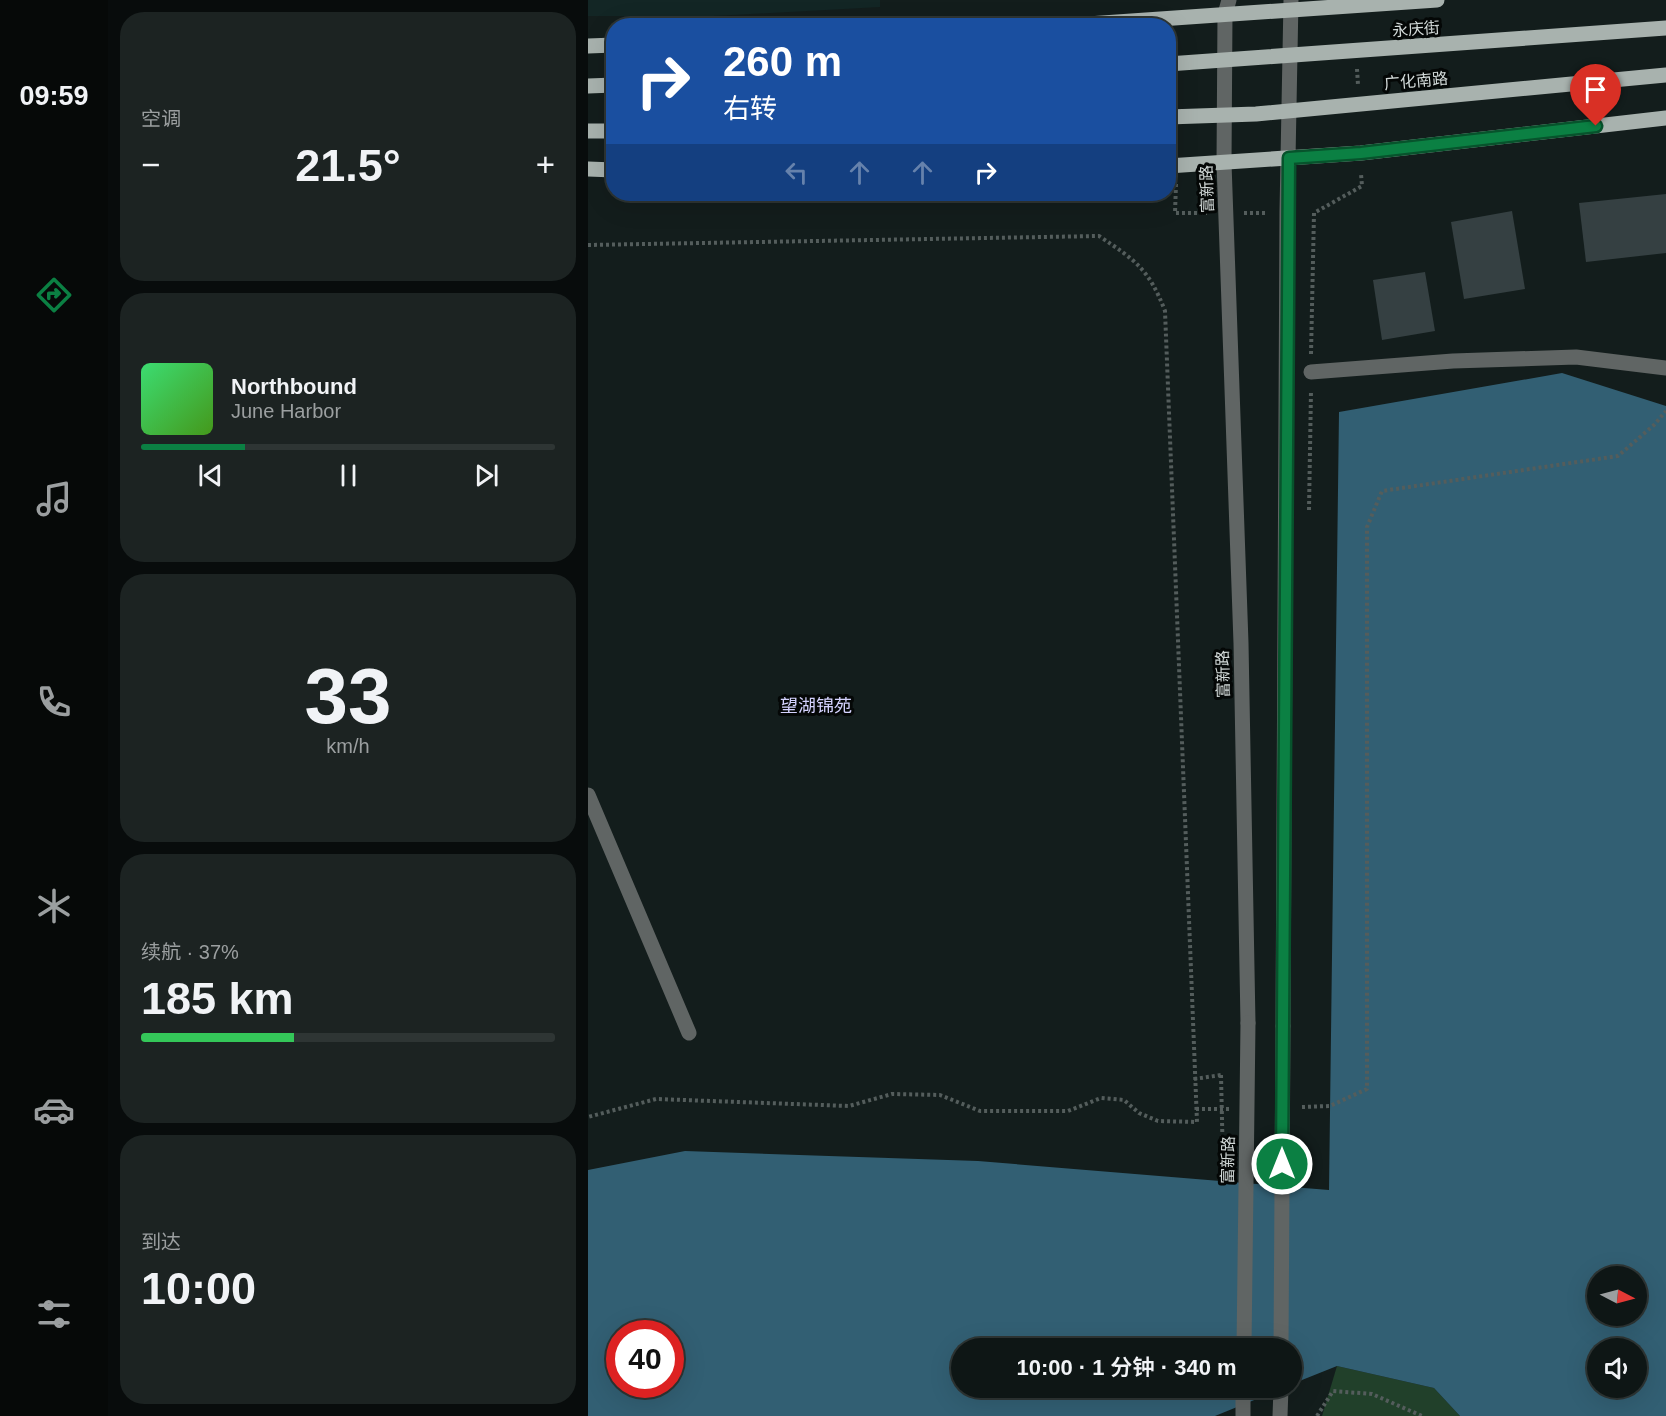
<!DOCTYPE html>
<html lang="zh">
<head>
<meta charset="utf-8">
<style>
	:root { --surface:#0e1615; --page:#1c2322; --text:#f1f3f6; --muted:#9b9fa0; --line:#2e3534; --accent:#0b8043 }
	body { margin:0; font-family:Arial,"Noto Sans SC",sans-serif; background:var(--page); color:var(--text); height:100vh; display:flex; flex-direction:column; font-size:22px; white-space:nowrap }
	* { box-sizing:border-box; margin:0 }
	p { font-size:20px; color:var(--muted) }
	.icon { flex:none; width:33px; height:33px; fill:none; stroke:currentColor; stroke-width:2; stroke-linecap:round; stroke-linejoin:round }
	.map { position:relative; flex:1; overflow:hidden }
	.details { display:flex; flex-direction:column; gap:12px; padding:12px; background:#080c0c; width:480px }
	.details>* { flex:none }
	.top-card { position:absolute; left:18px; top:18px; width:570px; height:183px; border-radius:24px; box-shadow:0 6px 24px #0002,0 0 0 2px var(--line); background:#1a4fa0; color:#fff; overflow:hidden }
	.needle { width:39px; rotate:96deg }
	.tools { position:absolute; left:999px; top:1266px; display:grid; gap:12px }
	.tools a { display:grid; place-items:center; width:60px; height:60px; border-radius:50%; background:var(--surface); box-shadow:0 6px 24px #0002,0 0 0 2px var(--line); font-size:30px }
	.speed { position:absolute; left:18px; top:1320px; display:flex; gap:12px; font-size:30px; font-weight:700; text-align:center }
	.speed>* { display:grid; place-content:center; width:78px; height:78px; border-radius:50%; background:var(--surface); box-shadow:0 6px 24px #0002,0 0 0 2px var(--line); line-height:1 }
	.speed .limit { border:9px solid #d22; background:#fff; color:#111 }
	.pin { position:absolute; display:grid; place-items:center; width:51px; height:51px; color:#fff; margin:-62px -26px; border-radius:50% 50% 50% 0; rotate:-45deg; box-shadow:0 0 6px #0007 }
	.pin .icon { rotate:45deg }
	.me { position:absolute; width:66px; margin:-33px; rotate:0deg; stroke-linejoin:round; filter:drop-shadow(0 0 4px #0008) }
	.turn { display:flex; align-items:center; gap:21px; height:126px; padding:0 18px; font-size:27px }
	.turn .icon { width:78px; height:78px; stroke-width:2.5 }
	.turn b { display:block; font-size:42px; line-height:51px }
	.lanes { display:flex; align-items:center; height:57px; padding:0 18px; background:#0003; justify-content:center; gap:30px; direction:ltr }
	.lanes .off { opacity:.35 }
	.big { font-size:45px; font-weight:600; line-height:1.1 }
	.details .widget { flex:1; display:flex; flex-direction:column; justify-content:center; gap:9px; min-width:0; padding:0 21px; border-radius:24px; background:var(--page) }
	.details .dial { align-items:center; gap:0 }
	.dial b { font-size:78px; line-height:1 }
	.song { display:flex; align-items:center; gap:18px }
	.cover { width:72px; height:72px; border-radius:9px; background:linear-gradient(135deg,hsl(140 70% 55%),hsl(100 70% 35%)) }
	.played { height:6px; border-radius:3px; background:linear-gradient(90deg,var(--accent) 25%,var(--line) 25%) }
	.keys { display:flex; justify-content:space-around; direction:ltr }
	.heat { display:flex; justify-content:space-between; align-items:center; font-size:33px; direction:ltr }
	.charge { height:9px; border-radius:4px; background:linear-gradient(90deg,#34c759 37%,var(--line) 0) }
	.trip { position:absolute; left:363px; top:1338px; width:351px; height:60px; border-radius:30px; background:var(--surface); box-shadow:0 6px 24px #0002,0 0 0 2px var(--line); font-weight:600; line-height:60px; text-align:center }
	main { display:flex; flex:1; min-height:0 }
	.menu { display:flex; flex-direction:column; width:108px; justify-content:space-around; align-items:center; background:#060908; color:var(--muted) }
	.menu .icon { width:42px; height:42px }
	.menu .selected { color:var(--accent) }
	.menu b { font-size:27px; color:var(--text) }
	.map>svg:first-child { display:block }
</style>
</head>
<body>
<main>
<nav class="menu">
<b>09:59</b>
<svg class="icon selected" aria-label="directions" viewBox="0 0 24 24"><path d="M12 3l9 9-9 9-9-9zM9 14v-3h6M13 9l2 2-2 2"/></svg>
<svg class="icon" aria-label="music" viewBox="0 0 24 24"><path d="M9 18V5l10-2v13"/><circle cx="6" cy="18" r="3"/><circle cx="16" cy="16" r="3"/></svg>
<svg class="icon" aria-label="phone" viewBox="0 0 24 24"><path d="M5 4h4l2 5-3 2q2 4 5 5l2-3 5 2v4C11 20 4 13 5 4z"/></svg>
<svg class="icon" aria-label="climate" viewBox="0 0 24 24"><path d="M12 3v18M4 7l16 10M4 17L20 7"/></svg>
<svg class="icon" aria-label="car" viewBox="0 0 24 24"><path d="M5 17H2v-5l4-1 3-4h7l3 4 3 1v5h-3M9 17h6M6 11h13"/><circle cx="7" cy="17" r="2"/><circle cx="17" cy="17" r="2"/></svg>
<svg class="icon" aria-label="filters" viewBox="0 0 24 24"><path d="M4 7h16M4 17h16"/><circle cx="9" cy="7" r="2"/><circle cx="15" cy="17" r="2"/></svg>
</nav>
<section class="details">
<div class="widget"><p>空调</p>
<div class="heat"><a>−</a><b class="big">21.5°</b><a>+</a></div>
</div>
<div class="widget">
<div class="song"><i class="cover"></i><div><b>Northbound</b><p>June Harbor</p></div></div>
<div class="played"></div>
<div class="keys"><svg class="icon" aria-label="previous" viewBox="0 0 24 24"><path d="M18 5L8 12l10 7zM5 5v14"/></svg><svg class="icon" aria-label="pause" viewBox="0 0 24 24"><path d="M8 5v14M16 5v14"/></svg><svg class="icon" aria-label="next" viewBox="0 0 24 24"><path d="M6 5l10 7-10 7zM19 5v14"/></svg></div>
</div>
<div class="widget dial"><b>33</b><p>km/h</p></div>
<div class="widget"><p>续航 · 37%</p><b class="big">185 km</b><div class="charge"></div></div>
<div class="widget"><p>到达</p><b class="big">10:00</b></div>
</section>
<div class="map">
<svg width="1078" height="1416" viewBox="0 0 1078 1416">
	<rect width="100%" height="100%" fill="#131d1c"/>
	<polygon fill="#132625" points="0,0 292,0 292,7 126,16 0,16"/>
	<polygon fill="#21402a" points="749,1366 846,1388 872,1416 734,1416"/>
	<path fill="#325f73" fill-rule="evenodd" d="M974,373L1078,406V1416H872L846,1388L749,1366L704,1384V1348H374V1388H696L627,1416H0V1170L97,1151L390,1161L741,1190L751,412ZM1010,1276H1048V1316H1010ZM32,1334H82V1384H32ZM1010,1348H1048V1388H1010Z"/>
	<g fill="#354042">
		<polygon points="1078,194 1078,253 998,262 991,203"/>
		<polygon points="924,211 937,289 876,299 863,222"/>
		<polygon points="837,272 847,331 794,340 785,280"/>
	</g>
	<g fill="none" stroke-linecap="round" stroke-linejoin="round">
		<g stroke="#545d5c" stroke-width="4" stroke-dasharray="3 3" stroke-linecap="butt">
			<polyline points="769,69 770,85"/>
			<polyline points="586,82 587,98"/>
			<polyline points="588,184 587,213 619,213"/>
			<polyline points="656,213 679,213"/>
			<path d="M0,245L511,236C547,260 561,269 577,311L609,1122L570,1121L551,1113L536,1100L513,1098L480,1111H392L352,1095L304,1094L261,1106L68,1099L0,1117"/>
			<polyline points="723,354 726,213 774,186 773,174"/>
			<polyline points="721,510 723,391"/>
			<polyline points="606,1079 633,1075"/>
			<polyline points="714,1107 742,1106 779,1089 779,527 794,491 1030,456 1066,425 1078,411"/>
			<polyline points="608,1109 641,1109"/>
			<polyline points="729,1416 745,1391 784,1394 834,1416"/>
		</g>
		<g stroke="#606564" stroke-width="15">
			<polyline points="641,0 637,14 636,163 653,643 660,1023"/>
			<polyline points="723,372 865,361 988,357 1078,368"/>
			<polyline points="0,795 101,1033"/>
			<polyline points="695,1026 699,212 703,0"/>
			<polyline points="655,1416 655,1388"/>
			<polyline points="692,1416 693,1388"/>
		</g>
		<g stroke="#a8b2ae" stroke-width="15">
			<polyline points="471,26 849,0"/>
			<polyline points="0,46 26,45"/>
			<polyline points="0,86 26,85"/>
			<polyline points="0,131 26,131"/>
			<polyline points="580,166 773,153 1078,118"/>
			<polyline points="0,169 26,170"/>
		</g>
		<polyline stroke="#545d5c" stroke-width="4" stroke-dasharray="3 3" stroke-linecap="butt" points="633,1075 635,1164"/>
		<g stroke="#606564" stroke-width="15">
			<polyline points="656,1348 660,1023"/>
			<polyline points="693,1348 695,1026"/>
		</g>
		<g stroke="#a8b2ae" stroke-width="15">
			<polyline points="580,64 1078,28"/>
			<polyline points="580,117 668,114 1078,75"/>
		</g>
	</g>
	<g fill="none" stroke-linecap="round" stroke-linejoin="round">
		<defs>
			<polyline id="route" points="694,1164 701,158 773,153 1008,126"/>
		</defs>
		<use href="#route" stroke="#07532c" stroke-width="15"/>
		<use href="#route" stroke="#0b8043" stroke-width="10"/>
	</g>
	<g text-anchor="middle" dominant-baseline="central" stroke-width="6" stroke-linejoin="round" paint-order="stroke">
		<g font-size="16" fill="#d3dad9" stroke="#040706">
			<text transform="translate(828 29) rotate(-4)">永庆街</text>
			<text transform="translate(828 81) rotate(-5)">广化南路</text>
			<text transform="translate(619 189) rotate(-92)">富新路</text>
			<text transform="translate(635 674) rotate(-91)">富新路</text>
			<text transform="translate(640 1160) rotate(-89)">富新路</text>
		</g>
		<g font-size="18" fill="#d5d3ff" stroke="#040706">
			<text x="228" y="706">望湖锦苑</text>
		</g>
	</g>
</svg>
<div class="tools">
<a><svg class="needle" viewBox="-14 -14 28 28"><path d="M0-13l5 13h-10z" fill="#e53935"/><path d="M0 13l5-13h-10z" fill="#9b9fa0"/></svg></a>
<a><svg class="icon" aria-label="sound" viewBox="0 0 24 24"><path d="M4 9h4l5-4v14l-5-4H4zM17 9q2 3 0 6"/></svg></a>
</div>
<div class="speed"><div class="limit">40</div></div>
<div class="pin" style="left:1008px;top:126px;background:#d93025"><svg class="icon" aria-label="arrive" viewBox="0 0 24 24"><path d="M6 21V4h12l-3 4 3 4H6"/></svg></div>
<svg class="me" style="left:694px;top:1164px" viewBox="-20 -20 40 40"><circle r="17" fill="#0b8043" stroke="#fff" stroke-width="3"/><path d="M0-11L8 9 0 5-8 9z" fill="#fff"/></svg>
<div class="trip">10:00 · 1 分钟 · 340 m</div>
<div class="top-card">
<div class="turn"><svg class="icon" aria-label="right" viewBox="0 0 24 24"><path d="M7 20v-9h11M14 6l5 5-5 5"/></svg><div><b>260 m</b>右转</div></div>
<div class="lanes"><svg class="icon off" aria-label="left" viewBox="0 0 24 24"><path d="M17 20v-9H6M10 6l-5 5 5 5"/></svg><svg class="icon off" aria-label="ahead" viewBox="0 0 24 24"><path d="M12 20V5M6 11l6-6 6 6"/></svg><svg class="icon off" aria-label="ahead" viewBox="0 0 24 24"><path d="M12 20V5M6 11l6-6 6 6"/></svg><svg class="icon" aria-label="right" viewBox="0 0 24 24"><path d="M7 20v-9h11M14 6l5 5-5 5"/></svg></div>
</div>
</div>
</main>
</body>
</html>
